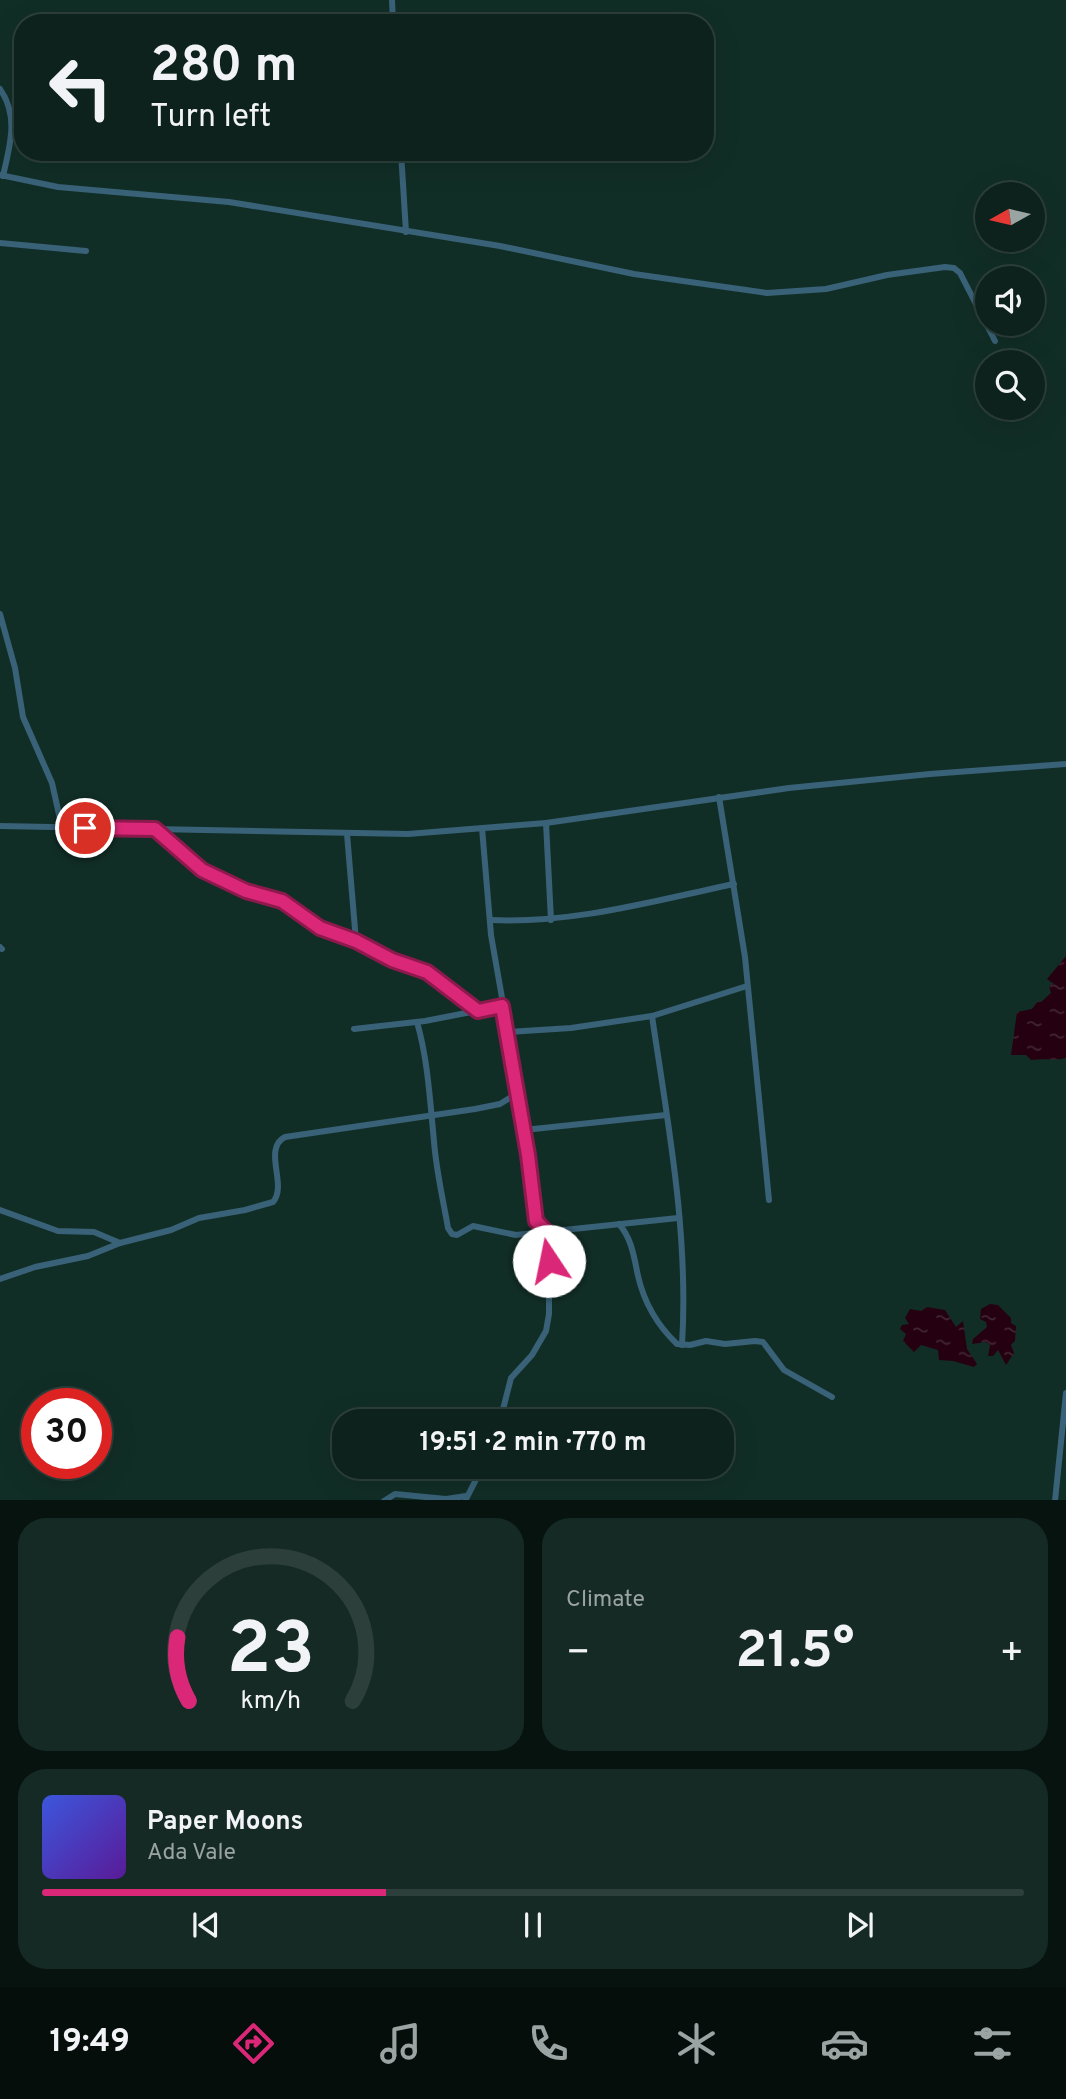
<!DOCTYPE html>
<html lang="en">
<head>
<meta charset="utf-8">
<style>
	:root { --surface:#0d221c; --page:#162a25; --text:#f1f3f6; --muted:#9aa4a3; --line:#2d3f3b; --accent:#db2777 }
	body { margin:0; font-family:Overpass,sans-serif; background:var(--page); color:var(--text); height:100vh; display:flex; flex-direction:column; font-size:26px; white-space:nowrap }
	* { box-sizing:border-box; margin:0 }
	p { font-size:23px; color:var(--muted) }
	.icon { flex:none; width:38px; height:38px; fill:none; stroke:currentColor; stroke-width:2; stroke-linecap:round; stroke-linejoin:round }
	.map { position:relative; height:1500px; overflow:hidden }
	.panel { display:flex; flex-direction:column; gap:18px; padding:18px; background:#07130f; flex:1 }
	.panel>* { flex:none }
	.top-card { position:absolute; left:14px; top:14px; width:700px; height:147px; border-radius:28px; box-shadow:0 7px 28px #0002,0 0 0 2px var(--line); background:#0d221c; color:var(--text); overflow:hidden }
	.needle { width:46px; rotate:262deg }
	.tools { position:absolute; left:975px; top:182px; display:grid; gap:14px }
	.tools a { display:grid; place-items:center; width:70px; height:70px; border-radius:50%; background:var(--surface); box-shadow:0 7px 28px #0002,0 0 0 2px var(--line); font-size:35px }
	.speed { position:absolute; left:21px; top:1388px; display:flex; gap:14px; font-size:35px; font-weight:700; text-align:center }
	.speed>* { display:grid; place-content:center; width:91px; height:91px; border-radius:50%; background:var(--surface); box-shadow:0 7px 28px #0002,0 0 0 2px var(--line); line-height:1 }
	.speed .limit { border:10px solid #d22; background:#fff; color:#111 }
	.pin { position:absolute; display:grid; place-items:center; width:60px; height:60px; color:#fff; margin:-30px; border:4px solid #fff; border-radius:50%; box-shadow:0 2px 7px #0007 }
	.me { position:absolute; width:77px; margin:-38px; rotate:349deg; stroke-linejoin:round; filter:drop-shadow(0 0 5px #0008) }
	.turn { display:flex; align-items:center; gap:24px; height:147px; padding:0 21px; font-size:32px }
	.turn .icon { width:91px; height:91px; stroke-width:2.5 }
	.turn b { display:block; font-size:49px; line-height:60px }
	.big { font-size:52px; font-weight:700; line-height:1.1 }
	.panel .tile { flex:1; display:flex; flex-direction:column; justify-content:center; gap:10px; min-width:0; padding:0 24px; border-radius:28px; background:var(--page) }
	.panel .dial { align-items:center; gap:0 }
	.dial svg { height:182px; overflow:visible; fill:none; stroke:var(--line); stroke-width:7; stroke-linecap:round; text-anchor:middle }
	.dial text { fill:var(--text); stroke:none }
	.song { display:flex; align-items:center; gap:21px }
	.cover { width:84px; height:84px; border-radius:10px; background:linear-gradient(135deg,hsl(230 70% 55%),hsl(270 70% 35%)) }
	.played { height:7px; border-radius:4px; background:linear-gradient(90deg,var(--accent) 35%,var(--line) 35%) }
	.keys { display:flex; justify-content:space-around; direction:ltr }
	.heat { display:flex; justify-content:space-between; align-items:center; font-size:38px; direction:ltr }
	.panel .tiles { flex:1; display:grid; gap:18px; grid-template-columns:1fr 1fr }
	.tile:last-child { grid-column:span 2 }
	.trip { position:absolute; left:332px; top:1409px; width:402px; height:70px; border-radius:28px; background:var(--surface); box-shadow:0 7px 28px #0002,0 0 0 2px var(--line); font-weight:700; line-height:70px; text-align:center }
	.tabs { display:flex; height:112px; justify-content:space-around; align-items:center; background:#050e0b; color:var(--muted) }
	.tabs .icon { width:49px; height:49px }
	.tabs .current { color:var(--accent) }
	.tabs b { font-size:32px; color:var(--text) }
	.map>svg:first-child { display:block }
</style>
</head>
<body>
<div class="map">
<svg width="1066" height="1501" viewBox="0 0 1066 1501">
	<defs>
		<pattern id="water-ripples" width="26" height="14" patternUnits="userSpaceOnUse" patternTransform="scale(1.75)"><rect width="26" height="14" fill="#240010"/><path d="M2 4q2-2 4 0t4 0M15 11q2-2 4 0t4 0" fill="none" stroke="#422633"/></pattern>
	</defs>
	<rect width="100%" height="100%" fill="#112e26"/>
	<g fill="url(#water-ripples)">
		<path d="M1066,956V1058C1054,1061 1044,1058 1031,1060L1026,1055H1011L1017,1012L1032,1009L1038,1001L1041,1002L1051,993L1049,986L1054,984L1047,979Z"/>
		<polygon points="990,1304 998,1305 1011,1318 1011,1323 1016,1326 1015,1341 1011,1345 1014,1353 1006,1365 998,1350 993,1356 988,1356 990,1345 986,1342 972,1344 973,1339 987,1327 986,1322 980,1319 981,1309"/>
		<polygon points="927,1307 945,1310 956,1327 963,1321 967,1349 977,1364 974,1367 953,1361 939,1360 938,1350 921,1345 914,1352 903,1341 906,1334 900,1329 902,1325 909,1324 905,1318 910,1309 921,1311"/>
	</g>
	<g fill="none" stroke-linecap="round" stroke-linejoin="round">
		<g stroke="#396278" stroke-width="6">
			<polyline points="392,0 393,23"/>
			<path d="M0,89C19,116 10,145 3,176"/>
			<polyline points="401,152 406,232"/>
			<polyline points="0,175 58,187 229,202 500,246 634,274 767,293 826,289 887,275 945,267 954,268 960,273 995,341"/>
			<polyline points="0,243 86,251"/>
			<polyline points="0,614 15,668 23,717 52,783 62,828"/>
			<polyline points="719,797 745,957 769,1200"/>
			<polyline points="546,823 551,920"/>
			<polyline points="0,826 408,834 546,823 789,788 930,774 1066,764"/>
			<polyline points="482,828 491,935 508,1032 516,1094 528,1155 536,1221 549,1234 552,1245 549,1261 549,1314 546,1331 532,1355 511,1378 500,1421"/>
			<polyline points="155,829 202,870 246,891 282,901 320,928 356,941 373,952 392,960 427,972 478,1011"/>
			<polyline points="347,834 356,941"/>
			<path d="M490,920C573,924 653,901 734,884"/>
			<polyline points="0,947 2,949"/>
			<path d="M652,1016C668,1124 689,1235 682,1345"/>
			<path d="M417,1022C428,1060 430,1102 434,1141C436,1170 443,1199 448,1228L452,1234L457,1235L473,1226L516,1235L678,1218"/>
			<polyline points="354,1029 425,1021 502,1006"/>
			<polyline points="508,1032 571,1028 652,1016 747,986"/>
			<polyline points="524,1130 666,1115"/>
			<polyline points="0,1210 58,1231 94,1232 120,1243"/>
			<path d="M619,1224C632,1239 634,1257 638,1276C644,1302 658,1326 677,1344L690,1345L706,1341L725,1344L755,1341L763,1342L784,1370L832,1397"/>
			<path d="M0,1279L35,1267L88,1256L120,1243L171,1230L199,1218L245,1210L273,1202C288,1185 262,1149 285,1137L475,1109L500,1104L516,1094"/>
			<polyline points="384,1501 395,1494 446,1499 466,1496"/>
			<polyline points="465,1501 483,1466"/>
			<polyline points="1055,1501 1066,1393"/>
		</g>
	</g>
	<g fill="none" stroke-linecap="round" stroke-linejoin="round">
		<defs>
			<polyline id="route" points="85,828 155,829 202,870 246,891 282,901 320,928 356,941 392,960 427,972 478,1011 502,1006 528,1155 536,1221 549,1234 552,1242 549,1261"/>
		</defs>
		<use href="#route" stroke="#8e194d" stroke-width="18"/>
		<use href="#route" stroke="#db2777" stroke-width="12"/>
	</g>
</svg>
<div class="tools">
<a><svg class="needle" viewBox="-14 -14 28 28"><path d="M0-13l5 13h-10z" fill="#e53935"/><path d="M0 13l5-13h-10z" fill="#9aa4a3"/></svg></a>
<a><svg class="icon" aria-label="sound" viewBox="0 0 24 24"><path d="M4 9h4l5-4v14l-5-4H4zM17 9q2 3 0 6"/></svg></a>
<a><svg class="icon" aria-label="search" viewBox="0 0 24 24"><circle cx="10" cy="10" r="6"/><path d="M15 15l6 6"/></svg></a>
</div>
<div class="speed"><div class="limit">30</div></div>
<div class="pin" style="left:85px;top:828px;background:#d93025"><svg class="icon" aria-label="arrive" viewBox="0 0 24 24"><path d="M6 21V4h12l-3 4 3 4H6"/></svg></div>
<svg class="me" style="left:549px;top:1261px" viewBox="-20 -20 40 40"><circle r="19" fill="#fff"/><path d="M0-13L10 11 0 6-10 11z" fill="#db2777"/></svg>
<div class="trip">19:51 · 2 min · 770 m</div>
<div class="top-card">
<div class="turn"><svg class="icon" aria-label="left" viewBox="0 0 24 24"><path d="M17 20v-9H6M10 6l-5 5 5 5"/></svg><div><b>280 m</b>Turn left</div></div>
</div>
</div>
<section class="panel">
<div class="tiles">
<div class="tile dial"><svg viewBox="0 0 100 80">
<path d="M14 69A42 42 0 1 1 86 69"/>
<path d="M14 69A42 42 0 0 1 9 41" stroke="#db2777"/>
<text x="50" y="56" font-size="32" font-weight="700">23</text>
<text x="50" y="72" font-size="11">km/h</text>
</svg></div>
<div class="tile"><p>Climate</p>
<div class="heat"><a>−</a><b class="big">21.5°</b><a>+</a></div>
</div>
<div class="tile">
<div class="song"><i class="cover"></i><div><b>Paper Moons</b><p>Ada Vale</p></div></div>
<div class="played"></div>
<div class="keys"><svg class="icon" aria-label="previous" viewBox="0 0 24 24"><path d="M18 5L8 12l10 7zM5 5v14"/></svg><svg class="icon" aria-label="pause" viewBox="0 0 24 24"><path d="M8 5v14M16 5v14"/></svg><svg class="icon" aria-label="next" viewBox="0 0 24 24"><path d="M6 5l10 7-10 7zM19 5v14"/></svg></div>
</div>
</div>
</section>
<nav class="tabs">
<b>19:49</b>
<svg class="icon current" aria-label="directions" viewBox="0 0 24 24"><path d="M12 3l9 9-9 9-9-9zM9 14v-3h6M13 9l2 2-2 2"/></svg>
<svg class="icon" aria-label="music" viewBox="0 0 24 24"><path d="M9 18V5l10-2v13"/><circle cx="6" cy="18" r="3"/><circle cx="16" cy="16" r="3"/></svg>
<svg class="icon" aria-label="phone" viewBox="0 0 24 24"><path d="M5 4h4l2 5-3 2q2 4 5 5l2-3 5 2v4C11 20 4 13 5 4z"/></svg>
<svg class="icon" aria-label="climate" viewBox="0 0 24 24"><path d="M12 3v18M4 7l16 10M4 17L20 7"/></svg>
<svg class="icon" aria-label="car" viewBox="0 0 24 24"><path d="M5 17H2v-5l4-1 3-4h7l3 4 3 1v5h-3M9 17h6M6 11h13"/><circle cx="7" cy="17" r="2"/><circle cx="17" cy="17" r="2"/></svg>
<svg class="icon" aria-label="filters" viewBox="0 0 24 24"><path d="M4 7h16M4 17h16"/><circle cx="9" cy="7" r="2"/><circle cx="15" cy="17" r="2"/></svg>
</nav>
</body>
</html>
